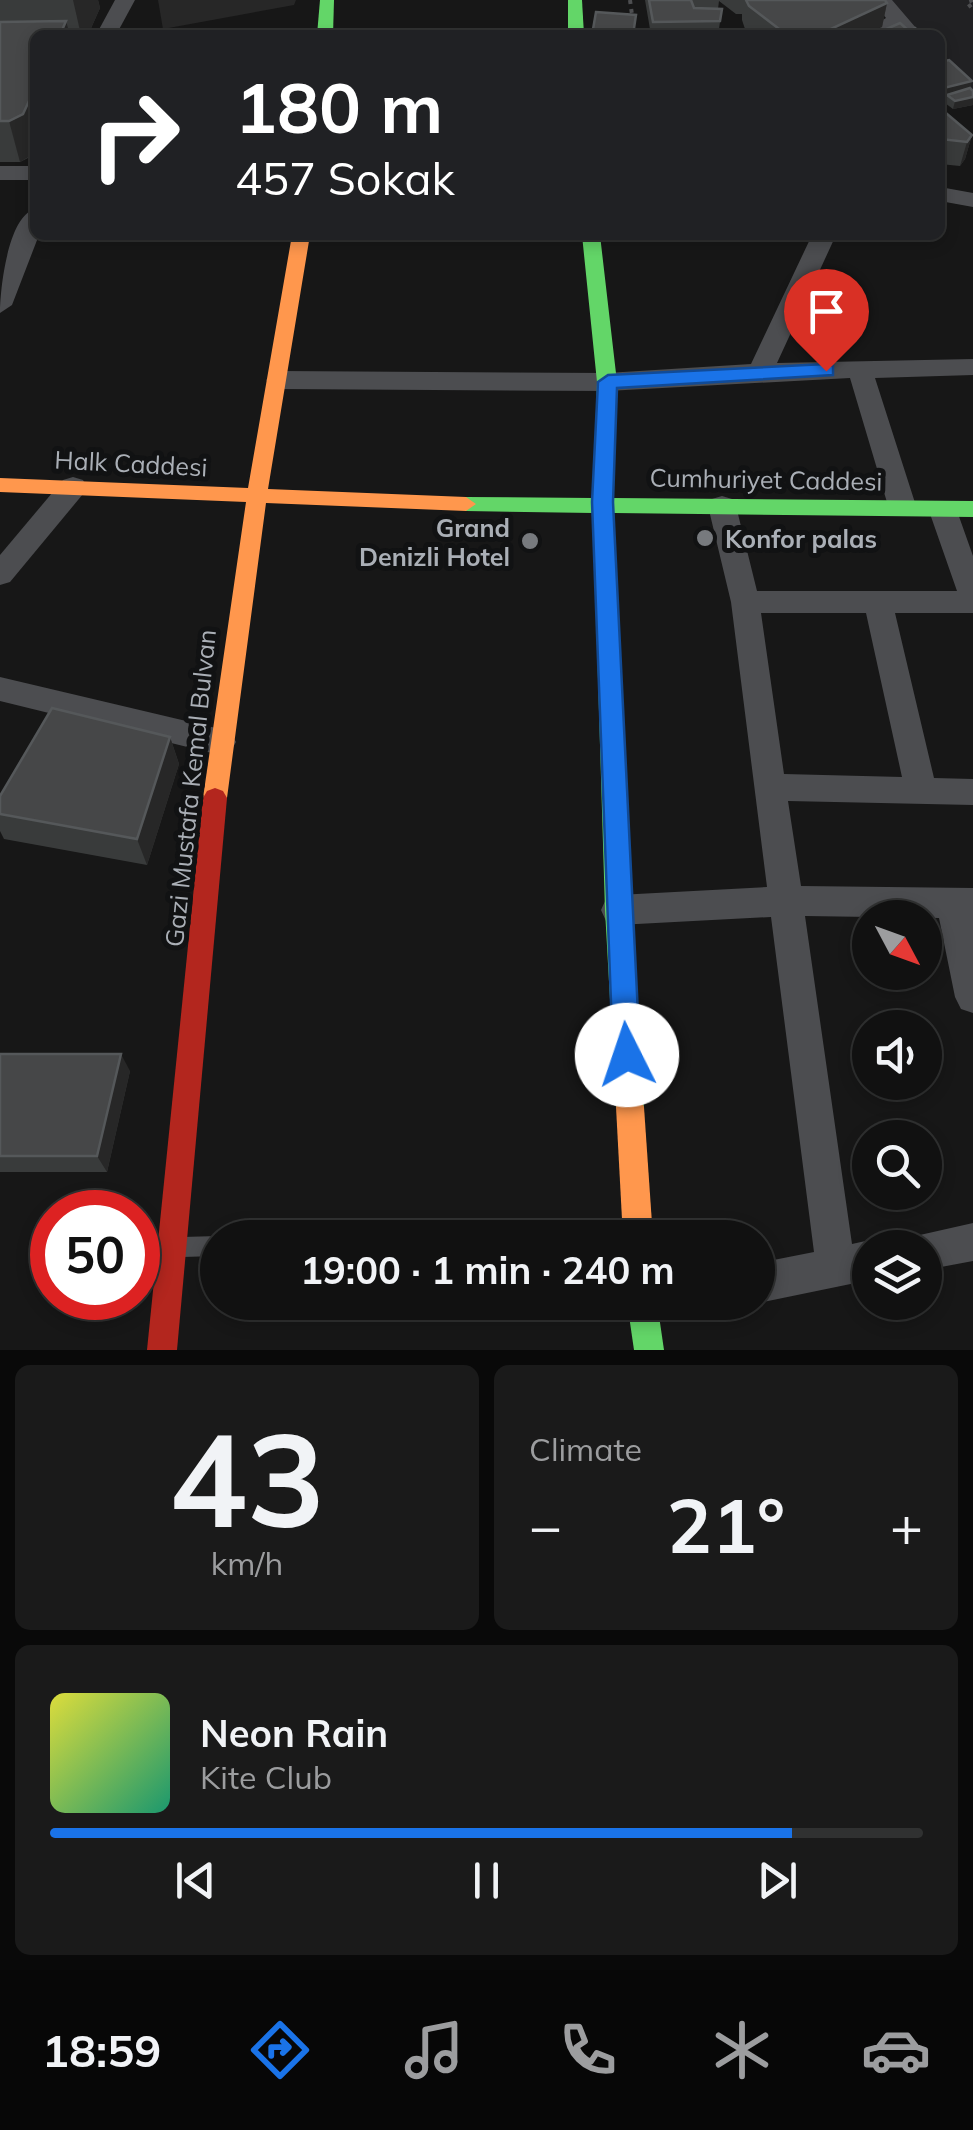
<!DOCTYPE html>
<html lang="en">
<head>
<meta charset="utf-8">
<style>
	:root { --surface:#111; --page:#1a1a1a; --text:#f1f3f6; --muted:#9c9d9f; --line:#303131; --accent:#1a73e8 }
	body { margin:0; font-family:Mulish,sans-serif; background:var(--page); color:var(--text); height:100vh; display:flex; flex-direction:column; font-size:38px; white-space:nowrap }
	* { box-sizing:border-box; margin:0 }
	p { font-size:32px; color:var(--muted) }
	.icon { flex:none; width:55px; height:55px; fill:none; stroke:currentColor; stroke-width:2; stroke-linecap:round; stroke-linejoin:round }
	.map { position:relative; height:1350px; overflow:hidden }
	.side { display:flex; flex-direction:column; gap:15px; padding:15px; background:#090909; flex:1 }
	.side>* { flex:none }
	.hud { position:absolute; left:30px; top:30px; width:915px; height:210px; border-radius:15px; box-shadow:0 5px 15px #0003,0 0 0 2px var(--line); background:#202124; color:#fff; overflow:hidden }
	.needle { width:65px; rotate:131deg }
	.fabs { position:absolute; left:852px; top:900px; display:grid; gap:20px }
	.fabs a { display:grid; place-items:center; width:90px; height:90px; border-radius:50%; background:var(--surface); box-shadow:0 5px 15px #0003,0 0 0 2px var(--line); font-size:50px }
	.speed { position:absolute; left:30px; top:1190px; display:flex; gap:20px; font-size:50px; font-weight:700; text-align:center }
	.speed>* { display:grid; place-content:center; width:130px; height:130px; border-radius:50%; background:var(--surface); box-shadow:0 5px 15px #0003,0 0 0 2px var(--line); line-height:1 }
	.speed .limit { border:15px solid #d22; background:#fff; color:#111 }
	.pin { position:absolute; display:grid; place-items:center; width:85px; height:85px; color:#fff; margin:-102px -42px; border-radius:50% 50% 50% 0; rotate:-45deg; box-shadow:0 0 10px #0007 }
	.pin .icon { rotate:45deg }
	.me { position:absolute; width:110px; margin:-55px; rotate:356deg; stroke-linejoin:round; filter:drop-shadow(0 0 8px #0008) }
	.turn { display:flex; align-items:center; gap:35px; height:210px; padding:0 40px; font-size:45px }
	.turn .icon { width:130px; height:130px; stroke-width:2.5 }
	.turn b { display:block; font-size:70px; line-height:85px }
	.big { font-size:75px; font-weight:700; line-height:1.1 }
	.side .card { flex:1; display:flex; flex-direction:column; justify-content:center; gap:15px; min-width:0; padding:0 35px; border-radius:15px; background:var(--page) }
	.side .dial { align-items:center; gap:0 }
	.dial b { font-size:130px; line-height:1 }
	.song { display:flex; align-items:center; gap:30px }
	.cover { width:120px; height:120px; border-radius:15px; background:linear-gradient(135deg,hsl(60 70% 55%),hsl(160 70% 35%)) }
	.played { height:10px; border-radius:5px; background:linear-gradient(90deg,var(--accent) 85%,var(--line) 85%) }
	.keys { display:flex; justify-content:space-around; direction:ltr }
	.heat { display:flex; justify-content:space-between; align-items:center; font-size:55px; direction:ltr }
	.side .tiles { flex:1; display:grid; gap:15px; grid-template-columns:1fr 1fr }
	.card:last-child { grid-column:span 2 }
	.trip { position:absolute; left:200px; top:1220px; width:575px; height:100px; border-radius:50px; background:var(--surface); box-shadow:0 5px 15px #0003,0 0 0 2px var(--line); font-weight:700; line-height:100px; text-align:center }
	.menu { display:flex; height:160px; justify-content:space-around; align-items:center; background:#070707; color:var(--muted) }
	.menu .icon { width:70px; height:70px }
	.menu .on { color:var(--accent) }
	.menu b { font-size:45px; color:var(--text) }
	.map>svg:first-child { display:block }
</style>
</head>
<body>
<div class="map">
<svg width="973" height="1350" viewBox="0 0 973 1350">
	<rect width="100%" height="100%" fill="#171717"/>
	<polygon fill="#212123" points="882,0 973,0 973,99 940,65 940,35 912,35"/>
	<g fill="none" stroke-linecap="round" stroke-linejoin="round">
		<g stroke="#4d4e50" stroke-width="4" stroke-dasharray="4 5" stroke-linecap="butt">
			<polyline points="630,0 633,22"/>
			<polyline points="973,0 967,2 973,10"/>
		</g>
		<polygon fill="#4c4d50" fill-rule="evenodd" points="218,1236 221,1238 218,1238 218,1256 182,1257 175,1254 172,1247 175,1240 182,1237"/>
		<g fill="#4c4d50" fill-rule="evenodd">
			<polygon points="115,0 135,0 116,35 96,35"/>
			<polygon points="872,0 892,0 922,35 901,35 896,28 883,35 857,35 886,18"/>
			<rect x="0" y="166" width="35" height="14"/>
			<polygon points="940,187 973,193 973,207 940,201"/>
			<path d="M35,209V235H39L12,305L0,313C0,289 8,216 35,209Z"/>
			<polygon points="812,235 836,235 777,363 973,359 973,375 875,378 917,509 913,516 893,516 889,509 850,378 607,391 279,389 266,380 279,371 607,373 751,364"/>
			<polygon points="73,477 83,480 87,487 83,494 10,582 0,585 0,555 63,480"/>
			<path d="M722,496L732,499L736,506L757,591H957L928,508L932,501H952L956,508L973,556V613H895L934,778L973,779V805L788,801L801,886L973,888V1013L961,1009L955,997L939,918L805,916L852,1244L870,1240L884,1248H870V1280L758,1303V1263L814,1252L771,917L618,925L606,921L601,910L606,899L618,895L767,887L731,602L708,506L712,499ZM761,613H866L902,777L784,774Z"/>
			<polygon points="0,677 220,729 231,733 236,742 231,751 220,755 0,701"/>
			<polygon points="973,1223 973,1261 925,1270 925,1248 907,1248 911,1237"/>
		</g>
		<g fill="#63d668" fill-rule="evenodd">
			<polygon points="320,0 334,0 333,35 317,35"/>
			<polygon points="568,0 582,0 584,35 568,35"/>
			<polygon points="582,235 600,235 617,382 613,498 973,501 973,517 614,513 631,910 644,1107 640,1117 630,1120 620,1117 616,1107 605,910 593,513 466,511 456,504 466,497 593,498 597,382"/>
			<polygon points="627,1302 657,1302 664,1350 634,1350"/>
		</g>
		<g fill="#ff974d" fill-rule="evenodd">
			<polygon points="292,235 310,235 268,489 466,497 476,504 466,511 266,503 227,798 223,805 215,808 207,805 203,798 246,502 0,492 0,478 248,488"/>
			<polygon points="630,1094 640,1097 644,1107 653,1238 623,1238 616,1107 620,1097"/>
		</g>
		<polygon fill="#b3261e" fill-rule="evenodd" points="215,788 223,791 227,798 177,1350 147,1350 203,798 207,791"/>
	</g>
	<g fill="#393b3b">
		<polygon points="0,0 98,0 100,8 88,35 35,35 34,155 20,162 0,162"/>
		<polygon points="645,0 885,0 887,3 882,27 868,33 872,35 753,35 745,29 742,20 742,14 736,14 719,1 718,9 722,9 718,35 651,35"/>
		<polygon points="940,51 943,54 941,62 973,91 973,105 953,109 945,103 940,104"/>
		<polygon points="940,108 972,135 965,159 960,166 940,164"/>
		<polygon points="644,235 752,235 752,237"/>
		<polygon points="170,737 179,764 147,865 4,839 0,831 0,796"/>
		<polygon points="0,1054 130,1071 107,1172 0,1172"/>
	</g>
	<g fill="#272727">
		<polygon points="73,0 98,0 100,8 88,35 81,35"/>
		<polygon points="158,0 296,0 294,5 163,29"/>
		<polygon points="887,3 882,27 864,35 818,35"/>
		<polygon points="66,21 70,35 60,35"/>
		<polygon points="972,81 968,97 947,95 945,103 940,104 940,89"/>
		<polygon points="35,88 35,153 20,162 9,121"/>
		<polygon points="973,97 973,105 953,109 955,101"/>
		<polygon points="972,135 965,159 960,166 967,142"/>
		<polygon points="170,737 179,764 147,865 137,839"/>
		<polygon points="121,1054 130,1071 107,1172 97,1156"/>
	</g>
	<g fill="#464748" stroke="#55585a" stroke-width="2.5">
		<polygon points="649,0 691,0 694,8 722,9 720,21 653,22"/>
		<polygon points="746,0 885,0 887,3 818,35 787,35 749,6"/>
		<polygon points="596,12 636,15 633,35 592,35"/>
		<polygon points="66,21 60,35 35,35 35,88 23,114 9,121 0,121 0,22"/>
		<polygon points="900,23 909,31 901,35 873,35"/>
		<polygon points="915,28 923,35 901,35"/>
		<polygon points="949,60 972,81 940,89 940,62"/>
		<polygon points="970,88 973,91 973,97 955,101 947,95"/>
		<polygon points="940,108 972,135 967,142 940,139"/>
		<polygon points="52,708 170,737 137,839 0,814 0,796"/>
		<polygon points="0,1054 121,1054 97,1156 0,1156"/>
	</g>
	<polygon fill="#1a73e8" stroke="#114b97" stroke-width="2.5" points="826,364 833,366 833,375 617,388 613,502 640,1055 636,1064 627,1068 617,1064 613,1055 592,502 598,382 608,375"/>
	<g fill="#777a7e" stroke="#111213" stroke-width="4">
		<circle cx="705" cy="538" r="10"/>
		<circle cx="530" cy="541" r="10"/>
	</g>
	<g text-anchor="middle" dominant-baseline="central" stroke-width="10" stroke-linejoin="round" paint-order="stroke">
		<g font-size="25" fill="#aaafb6" stroke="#111213">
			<text transform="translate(131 463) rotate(3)">Halk Caddesi</text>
			<text transform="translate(766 479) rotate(1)">Cumhuriyet Caddesi</text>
			<text transform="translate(190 788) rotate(-84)">Gazi Mustafa Kemal Bulvan</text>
		</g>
		<g font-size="25" font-weight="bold" fill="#aaafb6" stroke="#111213" text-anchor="end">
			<text x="510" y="527">Grand<tspan x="510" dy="29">Denizli Hotel</tspan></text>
			<text x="725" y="538" text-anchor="start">Konfor palas</text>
		</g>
	</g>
</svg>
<div class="fabs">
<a><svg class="needle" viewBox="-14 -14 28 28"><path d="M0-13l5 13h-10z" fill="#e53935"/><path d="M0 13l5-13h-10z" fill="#9c9d9f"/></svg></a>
<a><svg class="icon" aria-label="sound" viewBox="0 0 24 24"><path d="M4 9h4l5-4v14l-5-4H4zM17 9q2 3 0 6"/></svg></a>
<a><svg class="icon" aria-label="search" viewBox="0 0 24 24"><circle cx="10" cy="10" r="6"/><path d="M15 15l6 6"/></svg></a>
<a><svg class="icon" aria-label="layers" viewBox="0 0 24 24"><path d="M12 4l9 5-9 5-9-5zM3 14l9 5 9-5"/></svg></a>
</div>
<div class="speed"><div class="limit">50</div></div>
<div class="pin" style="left:826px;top:371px;background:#d93025"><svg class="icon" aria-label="arrive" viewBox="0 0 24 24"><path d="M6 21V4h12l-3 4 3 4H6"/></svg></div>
<svg class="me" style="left:627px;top:1055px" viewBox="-20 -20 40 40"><circle r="19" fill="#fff"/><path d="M0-13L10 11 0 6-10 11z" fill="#1a73e8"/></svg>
<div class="trip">19:00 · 1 min · 240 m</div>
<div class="hud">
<div class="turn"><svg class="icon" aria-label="right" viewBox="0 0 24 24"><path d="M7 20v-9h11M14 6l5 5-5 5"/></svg><div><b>180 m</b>457 Sokak</div></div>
</div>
</div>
<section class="side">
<div class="tiles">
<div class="card dial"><b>43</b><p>km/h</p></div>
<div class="card"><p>Climate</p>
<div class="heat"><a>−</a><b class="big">21°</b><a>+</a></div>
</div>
<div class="card">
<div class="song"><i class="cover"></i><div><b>Neon Rain</b><p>Kite Club</p></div></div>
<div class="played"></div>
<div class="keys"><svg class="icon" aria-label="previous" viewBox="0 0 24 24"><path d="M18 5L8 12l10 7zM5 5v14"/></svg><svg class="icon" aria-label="pause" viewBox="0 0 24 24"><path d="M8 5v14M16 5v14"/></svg><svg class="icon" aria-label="next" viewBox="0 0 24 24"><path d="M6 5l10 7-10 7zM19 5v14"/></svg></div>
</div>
</div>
</section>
<nav class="menu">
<b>18:59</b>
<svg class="icon on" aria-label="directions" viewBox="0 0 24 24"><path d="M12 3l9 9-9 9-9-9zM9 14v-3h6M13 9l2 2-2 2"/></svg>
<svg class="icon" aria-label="music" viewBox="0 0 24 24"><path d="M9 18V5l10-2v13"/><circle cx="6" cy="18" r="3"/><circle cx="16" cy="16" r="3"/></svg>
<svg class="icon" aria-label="phone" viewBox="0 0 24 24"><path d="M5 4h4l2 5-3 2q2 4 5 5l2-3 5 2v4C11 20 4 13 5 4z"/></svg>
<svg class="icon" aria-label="climate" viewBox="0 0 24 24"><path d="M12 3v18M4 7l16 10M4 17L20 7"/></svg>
<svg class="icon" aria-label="car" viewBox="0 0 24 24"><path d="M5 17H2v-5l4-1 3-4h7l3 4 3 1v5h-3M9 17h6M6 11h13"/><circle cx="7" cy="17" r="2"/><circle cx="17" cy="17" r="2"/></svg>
</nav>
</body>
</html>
